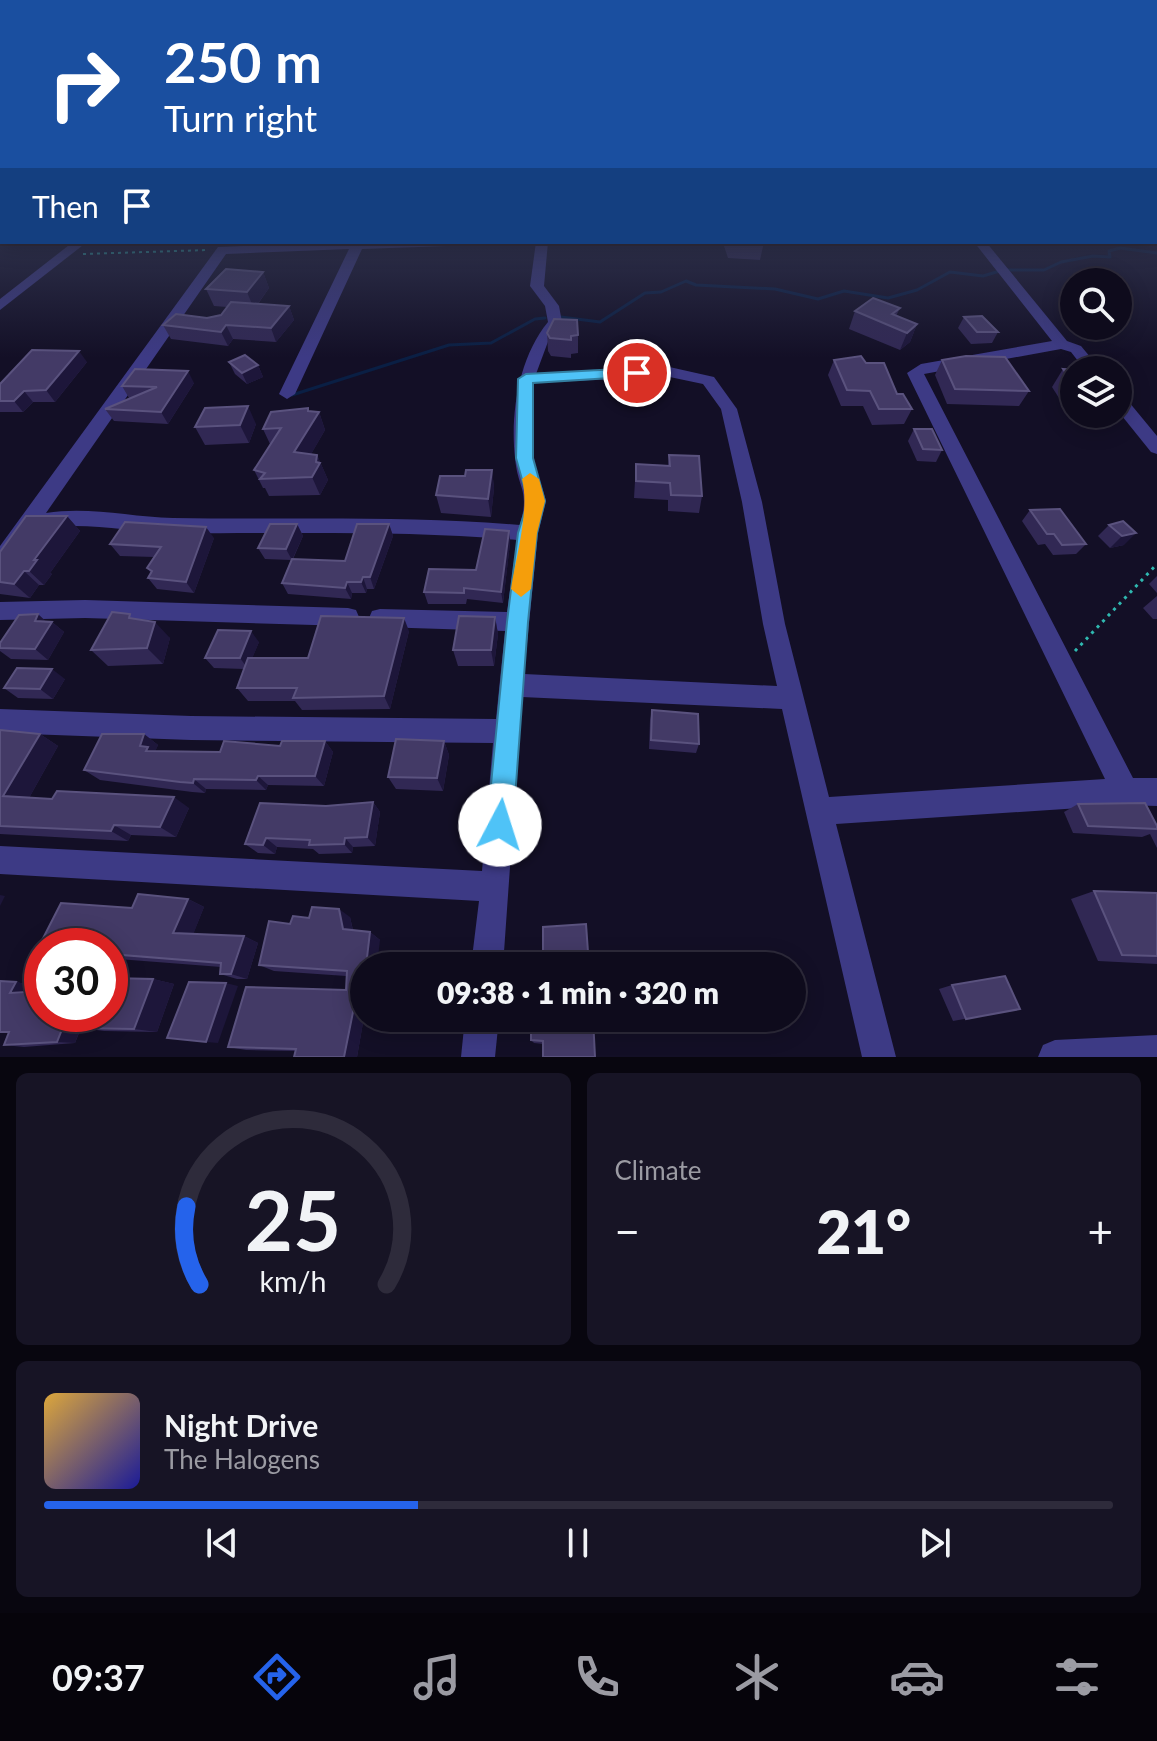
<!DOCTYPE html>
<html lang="en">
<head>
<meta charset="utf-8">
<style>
	:root { --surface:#0e0b1c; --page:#171425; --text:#f1f3f6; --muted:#9b9ba3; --line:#2e2b3b; --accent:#2563eb }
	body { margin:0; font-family:Lato,sans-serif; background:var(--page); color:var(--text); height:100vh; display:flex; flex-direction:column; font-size:30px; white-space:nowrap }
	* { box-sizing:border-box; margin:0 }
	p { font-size:26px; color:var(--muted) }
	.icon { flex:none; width:44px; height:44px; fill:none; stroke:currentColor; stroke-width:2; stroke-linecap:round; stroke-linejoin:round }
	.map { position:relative; height:1057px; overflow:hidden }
	.drawer { display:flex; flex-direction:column; gap:16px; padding:16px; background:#08060f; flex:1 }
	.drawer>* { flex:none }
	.guide { position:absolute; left:0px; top:0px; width:1158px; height:244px; box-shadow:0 4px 20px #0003,0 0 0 2px var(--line); background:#1a4fa0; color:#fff; overflow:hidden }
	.tools { position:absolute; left:1060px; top:268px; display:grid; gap:16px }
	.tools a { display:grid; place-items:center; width:72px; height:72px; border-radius:50%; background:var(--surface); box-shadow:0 4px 20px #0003,0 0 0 2px var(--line); font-size:40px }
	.speed { position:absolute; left:24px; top:928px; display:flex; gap:16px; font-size:40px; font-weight:700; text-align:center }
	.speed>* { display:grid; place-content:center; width:104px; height:104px; border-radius:50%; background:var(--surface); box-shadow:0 4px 20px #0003,0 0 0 2px var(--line); line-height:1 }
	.speed .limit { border:12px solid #d22; background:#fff; color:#111 }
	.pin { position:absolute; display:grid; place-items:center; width:68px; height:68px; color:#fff; margin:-34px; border:4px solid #fff; border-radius:50%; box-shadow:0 2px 8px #0007 }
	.me { position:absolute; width:88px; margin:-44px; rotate:5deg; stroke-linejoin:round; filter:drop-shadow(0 0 6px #0008) }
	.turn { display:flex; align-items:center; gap:28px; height:168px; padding:0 32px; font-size:36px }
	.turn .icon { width:104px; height:104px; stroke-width:2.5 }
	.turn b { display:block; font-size:56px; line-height:68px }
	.then { display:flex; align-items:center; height:76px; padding:0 32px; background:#0003; gap:16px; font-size:30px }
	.big { font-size:60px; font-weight:800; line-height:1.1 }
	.drawer .widget { flex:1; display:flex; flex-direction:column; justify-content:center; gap:12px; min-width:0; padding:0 28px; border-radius:12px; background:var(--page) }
	.drawer .dial { align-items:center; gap:0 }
	.dial svg { height:208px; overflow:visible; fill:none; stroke:var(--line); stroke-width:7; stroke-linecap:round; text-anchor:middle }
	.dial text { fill:var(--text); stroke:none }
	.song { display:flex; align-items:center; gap:24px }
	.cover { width:96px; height:96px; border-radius:12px; background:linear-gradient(135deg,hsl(40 70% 55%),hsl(240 70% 35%)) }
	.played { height:8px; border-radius:4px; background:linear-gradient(90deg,var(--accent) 35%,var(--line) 35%) }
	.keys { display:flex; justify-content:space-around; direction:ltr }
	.heat { display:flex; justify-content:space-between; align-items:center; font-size:44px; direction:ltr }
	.drawer .tiles { flex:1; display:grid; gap:16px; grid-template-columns:1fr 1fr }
	.widget:last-child { grid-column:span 2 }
	.trip { position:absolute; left:350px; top:952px; width:456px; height:80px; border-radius:40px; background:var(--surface); box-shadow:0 4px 20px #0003,0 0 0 2px var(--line); font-weight:800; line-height:80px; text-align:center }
	.dock { display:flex; height:128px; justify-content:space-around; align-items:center; background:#06040b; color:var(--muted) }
	.dock .icon { width:56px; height:56px }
	.dock .active { color:var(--accent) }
	.dock b { font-size:36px; color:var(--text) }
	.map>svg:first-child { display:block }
</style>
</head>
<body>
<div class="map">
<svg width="1157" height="1057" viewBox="0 0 1157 1057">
	<rect width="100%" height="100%" fill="#130f26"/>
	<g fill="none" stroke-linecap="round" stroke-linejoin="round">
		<g stroke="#0a1f44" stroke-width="3">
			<polyline points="561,317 600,322 645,293 661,292 686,281 696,285 775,289 818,299 844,291 888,298 917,290 950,272 983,276 1003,270 1044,270 1061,262 1093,256 1110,257 1109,251 1120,248 1157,253"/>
			<polyline points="292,395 449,345 491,343 535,319 545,318"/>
		</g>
		<polyline stroke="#2fb8b0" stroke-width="2" stroke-dasharray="3 4" stroke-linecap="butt" points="83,254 208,250"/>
		<polyline stroke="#2fb8b0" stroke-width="3" stroke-dasharray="3 5" stroke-linecap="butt" points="1075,651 1157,564"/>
		<g fill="#3d3a85" fill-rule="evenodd">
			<polygon points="1156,216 1157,217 1157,225 1156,224"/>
			<polygon points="73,242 87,242 0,310 0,299"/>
			<path d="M343,242H453L447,246L362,249L295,394L287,399L279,394L349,249L226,254L46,513C88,506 131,517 173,518C289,520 405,515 520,525C530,489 518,490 515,458C510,413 519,357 548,322L545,306L530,286L536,242H548L544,286L559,306L562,322L549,339L536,374L665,366L714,377L737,409L762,502L785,624L829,797L1105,779L907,373L921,364L1052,341L974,242H986L1067,341L1081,346L1101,370H1085L1071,352L1061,349L924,374L1133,778H1157V806L1125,805L836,824L896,1057H862L782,709L522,697L503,966H471L479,901L0,874V846L482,871L493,743L191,740L0,733V709L191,716L496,719L505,631L380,627L372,625L369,618L372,611L380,609L507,612L517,540C403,530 288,534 174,533C126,532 81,520 34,530L7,568L0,570V546L218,247ZM665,376L703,384L721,409L742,502L763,624L777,686L524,674L538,533L546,501L533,458L534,383Z"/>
			<polygon points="1118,395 1124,396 1157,436 1157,454 1151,452 1118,411"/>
			<polygon points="85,600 348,608 356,610 359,617 356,624 348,626 85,618 0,620 0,602"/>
			<polygon points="465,1018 499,1018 495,1057 461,1057"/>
			<polygon points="1157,1035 1157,1057 1038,1057 1043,1045 1055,1040"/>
		</g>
	</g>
	<g fill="#312854">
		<polygon points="725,242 764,242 760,260 728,258 724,246"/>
		<polygon points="263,272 269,288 258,304 289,306 294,320 276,342 233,339 228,346 171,339 163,325 221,315 227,307 214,306 206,289"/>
		<polygon points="900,308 896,316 917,324 910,342 900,350 849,329 855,311"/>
		<polygon points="964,317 998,332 992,343 971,344 958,328"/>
		<polygon points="547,333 578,335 578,353 571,354 571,358 551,356 548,351"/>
		<polygon points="834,360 897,394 912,409 904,424 872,425 863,406 841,406 828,375"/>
		<polygon points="942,360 1029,391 1019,406 947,404 935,375"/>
		<polygon points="87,362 55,402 33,402 23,412 0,412 0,384"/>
		<polygon points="229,362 258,365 263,377 247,384 235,374"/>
		<polygon points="1063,369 1074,370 1074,407 1064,406 1052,387"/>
		<polygon points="194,383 168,424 114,421 105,409 129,398 122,386"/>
		<polygon points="308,408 309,411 319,412 325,430 311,454 317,455 328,480 320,495 269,496 265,488 263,488 254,470 270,444 263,429"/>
		<polygon points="256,424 249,443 205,445 195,427"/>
		<polygon points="914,429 942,450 936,462 917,461 908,441"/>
		<polygon points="669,455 702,496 699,513 668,511 668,500 634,498 636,464 668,465"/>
		<polygon points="492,470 494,488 491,517 441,513 436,495 465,476"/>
		<polygon points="1030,510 1086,544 1076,554 1053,555 1045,544 1038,545 1022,521"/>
		<polygon points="67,516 80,531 50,573 52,574 44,585 39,585 30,598 0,594 0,552"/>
		<polygon points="1123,521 1124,545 1110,548 1098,536 1109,525"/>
		<polygon points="297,524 303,536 293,559 345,561 389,524 393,536 374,589 367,589 366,593 352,593 351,599 288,594 282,583 291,560 265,559 258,548"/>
		<polygon points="509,531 510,543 503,603 467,599 466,604 428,604 424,592 476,570"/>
		<polygon points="214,538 194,593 157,589 148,578 151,573 147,568 154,557 120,556 110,544"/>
		<polygon points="1157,576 1157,593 1149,584"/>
		<polygon points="1157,596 1157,619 1153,619 1143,608"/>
		<polygon points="495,617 498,634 494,666 458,666 453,650"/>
		<polygon points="134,619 170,638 163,664 108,666 91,650"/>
		<polygon points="46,621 52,622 64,632 48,660 11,659 0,651 0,643"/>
		<polygon points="409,631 390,709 302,710 295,701 248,701 237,688 244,669 214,668 205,658 259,642 252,658 308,658"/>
		<polygon points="65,679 53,699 18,698 4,688"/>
		<polygon points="652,710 699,744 696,753 649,749 650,720"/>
		<polygon points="0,730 40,734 58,746 29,798 189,808 176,837 131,835 128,841 0,834"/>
		<polygon points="144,734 158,745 155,751 220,752 325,741 333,752 324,786 268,785 266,790 206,789 205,793 192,792 100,780 84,770"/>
		<polygon points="444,741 449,755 443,791 396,789 388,777"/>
		<polygon points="373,802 380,812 375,846 353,847 352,853 319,854 313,849 277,847 275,854 258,853 245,844 326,806"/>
		<polygon points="1078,804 1157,826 1157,848 1150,834 1142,837 1073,833 1064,812"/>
		<polygon points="1094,891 1157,893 1157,964 1098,961 1071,899"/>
		<polygon points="138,894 188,899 204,907 193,934 244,936 258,943 247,979 237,979 220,974 221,967 118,959 115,966 110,966 110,946 42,946 42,958 34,956 61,903 132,908"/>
		<polygon points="350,917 353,930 370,932 380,940 364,966 364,1017 357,1057 294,1057 296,1051 246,1050 228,1047 346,990 346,976 274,971 259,965 290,924 309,918"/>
		<polygon points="153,979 174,984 157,1032 104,1031 81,1028 75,1043 24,1047 4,1045 9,1033 16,982 35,986 32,991 42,1014"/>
		<polygon points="952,985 1020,1009 953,1021 939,989"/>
		<polygon points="593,1018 543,1044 534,1043 531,1040"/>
	</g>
	<g fill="#1d163a">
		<polygon points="263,272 269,288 254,309 247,292"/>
		<polygon points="289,306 294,320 276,342 271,328"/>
		<polygon points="917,324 910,342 900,350 907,333"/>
		<polygon points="226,325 233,339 228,346 221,332"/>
		<polygon points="79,351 87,362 55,402 46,390"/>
		<polygon points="258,365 263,377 247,384 242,373"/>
		<polygon points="188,371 194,383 168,424 161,412"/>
		<polygon points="24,391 33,402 23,412 14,401"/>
		<polygon points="248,406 256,424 249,443 240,425"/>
		<polygon points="308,408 313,421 319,412 325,430 302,470 294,452"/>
		<polygon points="317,455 328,480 320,495 312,477"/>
		<polygon points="492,470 494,488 491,517 488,499"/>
		<polygon points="67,516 80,531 50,573 52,574 44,585 29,571 34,560"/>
		<polygon points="297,524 303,536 292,560 286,549"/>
		<polygon points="389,524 393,536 374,589 370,577"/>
		<polygon points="206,527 214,538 194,593 186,582"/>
		<polygon points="509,531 510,543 503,603 501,592"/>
		<polygon points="1136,533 1124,545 1110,548 1122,536"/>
		<polygon points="24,571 39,585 30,598 14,584"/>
		<polygon points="363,577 367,589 366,593 361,582"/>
		<polygon points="347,582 352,593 351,599 345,588"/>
		<polygon points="38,614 50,625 52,622 64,632 48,660 35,649 35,621"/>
		<polygon points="495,617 498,634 494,666 491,650"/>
		<polygon points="404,618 409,631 390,709 384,696"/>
		<polygon points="155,622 170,638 163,664 147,648"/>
		<polygon points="251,631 259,642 248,669 240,658"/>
		<polygon points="52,669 65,679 53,699 40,689"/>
		<polygon points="40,734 58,746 24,807 3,796"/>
		<polygon points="144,734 158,745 155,752 160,761 140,746"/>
		<polygon points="325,741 333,752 324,786 315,776"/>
		<polygon points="444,741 449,755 443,791 437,778"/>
		<polygon points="258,776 268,785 266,790 256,780"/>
		<polygon points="194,779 206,789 205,793 193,783"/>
		<polygon points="174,797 189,808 176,837 160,827"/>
		<polygon points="373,802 380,812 375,846 367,837"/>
		<polygon points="114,825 131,835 128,841 111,831"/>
		<polygon points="266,838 277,847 275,854 263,845"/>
		<polygon points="345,838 353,847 352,853 344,844"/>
		<polygon points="0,895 5,896 0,906"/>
		<polygon points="188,899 204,907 191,940 173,933"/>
		<polygon points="339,909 350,917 354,936 343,929"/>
		<polygon points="370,932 380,940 377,966 366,966"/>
		<polygon points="244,936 258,943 247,979 231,974"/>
		<polygon points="110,957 118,959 115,966 110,965"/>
		<polygon points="361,972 364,973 364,1017 357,1057 344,1057"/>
		<polygon points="153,979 174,984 157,1032 134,1029"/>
		<polygon points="16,982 35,986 29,996 10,993"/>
		<polygon points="226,983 238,986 218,1043 206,1042"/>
		<polygon points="68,1014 86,1014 75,1043 57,1042"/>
	</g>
	<g fill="#433a66" stroke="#5a527e" stroke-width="2">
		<polygon points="226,269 263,272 247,292 206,289"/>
		<polygon points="873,298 900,308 892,314 917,324 907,333 855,311"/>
		<polygon points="231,302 289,306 271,328 226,325 221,332 163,325 176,314 207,318 221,315"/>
		<polygon points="982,316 998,332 977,332 964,317"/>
		<polygon points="554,319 577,320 578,335 571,336 571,340 550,338 547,333"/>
		<polygon points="32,350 79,351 46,390 24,391 14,401 0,401 0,384"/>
		<polygon points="245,355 258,365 242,373 229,362"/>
		<polygon points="861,356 866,363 884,363 897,394 903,394 912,409 879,409 870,391 847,390 834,360"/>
		<polygon points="966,356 1005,357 1029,391 955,389 942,360"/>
		<polygon points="135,369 188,371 161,412 105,409 157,387 122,386"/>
		<polygon points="1063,369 1079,370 1074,370 1074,385"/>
		<polygon points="248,406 240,425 195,427 205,408"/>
		<polygon points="308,408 308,411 319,412 294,452 317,455 316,462 320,463 312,477 260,479 265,473 254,470 281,428 263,429 271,412"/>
		<polygon points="914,429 932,429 942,450 923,449"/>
		<polygon points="669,455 699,456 702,496 671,495 670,483 636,481 636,464 670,466"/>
		<polygon points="466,470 492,470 488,499 436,495 440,476 465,476"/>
		<polygon points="1060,509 1086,544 1062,545 1054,534 1047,534 1030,510"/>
		<polygon points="26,516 67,516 34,560 37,560 29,571 24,571 14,584 0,582 0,552"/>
		<polygon points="1123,521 1136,533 1122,536 1109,525"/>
		<polygon points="125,522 206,527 186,582 148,578 152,571 147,568 161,547 110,544"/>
		<polygon points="270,524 297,524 286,549 258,548"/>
		<polygon points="357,524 389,524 370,577 363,577 361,582 347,582 345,588 282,583 292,559 345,561"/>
		<polygon points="485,529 509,531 501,592 464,588 464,593 424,592 429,569 476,570"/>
		<polygon points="112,612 130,614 129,618 155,622 147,648 91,650"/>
		<polygon points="38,614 35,621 52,622 35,649 0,648 0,643 19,615"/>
		<polygon points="321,616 404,618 384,696 293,698 297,688 237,688 248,658 308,658"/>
		<polygon points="459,616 495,617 491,650 453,650"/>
		<polygon points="218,630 251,631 240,658 205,658"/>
		<polygon points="17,668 52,669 40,689 4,688"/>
		<polygon points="652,710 698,714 699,744 651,740"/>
		<polygon points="0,730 40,734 3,796 52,799 57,791 174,797 160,827 114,825 111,831 0,826"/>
		<polygon points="102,734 144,734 140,746 148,747 146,751 220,752 224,741 280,746 282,741 325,741 315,776 258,776 256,780 194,779 193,783 180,782 84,770"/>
		<polygon points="396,739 444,741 437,778 388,777"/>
		<polygon points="373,802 367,837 345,838 344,844 309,845 310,840 266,838 263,845 245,844 260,803 326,806"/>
		<polygon points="1145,803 1157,826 1157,829 1088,826 1078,804"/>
		<polygon points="1094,891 1157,893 1157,956 1122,955"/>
		<polygon points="138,894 188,899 173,933 244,936 231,974 220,974 221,963 110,954 110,946 42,946 42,957 34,956 61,903 132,908"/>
		<polygon points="312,907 339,909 343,929 370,932 366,966 364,966 364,972 361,972 344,1057 294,1057 296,1049 228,1047 246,987 346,990 347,971 259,965 269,921 290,924 293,916 309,918"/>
		<polygon points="586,924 589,966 543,966 543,927"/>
		<polygon points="1005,976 1020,1009 966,1019 952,985"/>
		<polygon points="110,978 153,979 134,1029 78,1028 84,1014 110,1014"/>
		<polygon points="0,981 16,982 10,993 42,991 42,1014 68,1014 57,1042 4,1045 9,1032 0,1032"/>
		<polygon points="189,982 226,983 206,1042 167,1038"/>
		<polygon points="531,1018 593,1018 595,1057 543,1057 543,1041 531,1040"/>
	</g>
	<linearGradient id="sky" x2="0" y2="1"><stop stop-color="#0a0815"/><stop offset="0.59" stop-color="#333752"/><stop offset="1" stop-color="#333752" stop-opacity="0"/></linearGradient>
	<rect width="1157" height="358" fill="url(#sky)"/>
	<polygon fill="#4fc3f7" stroke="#337fa1" stroke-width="2" points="637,368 642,370 642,376 533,383 533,458 545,501 537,533 528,622 513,825 509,834 500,838 491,834 487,825 507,622 518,533 528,501 516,458 518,379 526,374"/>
	<path fill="#f59e0b" d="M530,473L539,479L545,501L537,533L531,589L521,597L511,589C516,556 530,510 522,479Z"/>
</svg>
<div class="tools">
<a><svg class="icon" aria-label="search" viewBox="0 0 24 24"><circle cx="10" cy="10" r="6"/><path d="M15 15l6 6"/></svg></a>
<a><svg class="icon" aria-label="layers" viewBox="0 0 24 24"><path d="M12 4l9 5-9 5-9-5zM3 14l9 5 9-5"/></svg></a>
</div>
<div class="speed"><div class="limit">30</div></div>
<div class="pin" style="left:637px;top:373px;background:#d93025"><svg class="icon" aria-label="arrive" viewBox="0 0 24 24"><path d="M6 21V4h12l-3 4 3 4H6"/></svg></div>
<svg class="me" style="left:500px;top:825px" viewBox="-20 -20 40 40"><circle r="19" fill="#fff"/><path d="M0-13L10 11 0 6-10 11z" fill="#4fc3f7"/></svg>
<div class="trip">09:38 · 1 min · 320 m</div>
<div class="guide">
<div class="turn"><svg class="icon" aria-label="right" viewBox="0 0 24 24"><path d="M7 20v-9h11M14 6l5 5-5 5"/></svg><div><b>250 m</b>Turn right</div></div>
<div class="then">Then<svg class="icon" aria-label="arrive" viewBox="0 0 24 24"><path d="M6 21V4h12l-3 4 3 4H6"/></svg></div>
</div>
</div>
<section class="drawer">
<div class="tiles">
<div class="widget dial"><svg viewBox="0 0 100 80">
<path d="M14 69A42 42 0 1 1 86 69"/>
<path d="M14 69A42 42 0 0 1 9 39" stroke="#2563eb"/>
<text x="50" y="56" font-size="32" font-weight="700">25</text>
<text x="50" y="72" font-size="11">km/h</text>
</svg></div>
<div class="widget"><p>Climate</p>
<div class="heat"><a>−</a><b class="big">21°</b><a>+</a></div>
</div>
<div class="widget">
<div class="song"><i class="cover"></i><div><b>Night Drive</b><p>The Halogens</p></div></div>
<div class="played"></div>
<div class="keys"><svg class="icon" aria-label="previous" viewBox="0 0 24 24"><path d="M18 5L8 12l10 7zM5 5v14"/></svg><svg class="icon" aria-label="pause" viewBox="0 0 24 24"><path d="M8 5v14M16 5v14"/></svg><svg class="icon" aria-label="next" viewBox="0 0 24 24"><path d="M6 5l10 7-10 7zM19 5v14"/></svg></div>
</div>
</div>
</section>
<nav class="dock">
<b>09:37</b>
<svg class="icon active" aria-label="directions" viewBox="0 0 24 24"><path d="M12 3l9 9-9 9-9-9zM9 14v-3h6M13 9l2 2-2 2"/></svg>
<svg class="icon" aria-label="music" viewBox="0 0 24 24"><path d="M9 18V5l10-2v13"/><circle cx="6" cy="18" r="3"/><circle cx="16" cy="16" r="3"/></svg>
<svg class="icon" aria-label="phone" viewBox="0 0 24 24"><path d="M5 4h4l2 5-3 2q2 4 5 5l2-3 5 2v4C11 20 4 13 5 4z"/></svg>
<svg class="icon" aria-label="climate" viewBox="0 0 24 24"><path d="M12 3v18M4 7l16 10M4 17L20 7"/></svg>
<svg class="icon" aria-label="car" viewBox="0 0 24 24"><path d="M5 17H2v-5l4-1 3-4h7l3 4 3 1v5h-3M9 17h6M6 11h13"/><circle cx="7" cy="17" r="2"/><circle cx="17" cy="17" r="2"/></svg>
<svg class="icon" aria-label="filters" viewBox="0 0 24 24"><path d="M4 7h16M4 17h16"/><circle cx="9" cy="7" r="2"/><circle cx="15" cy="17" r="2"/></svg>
</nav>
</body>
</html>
